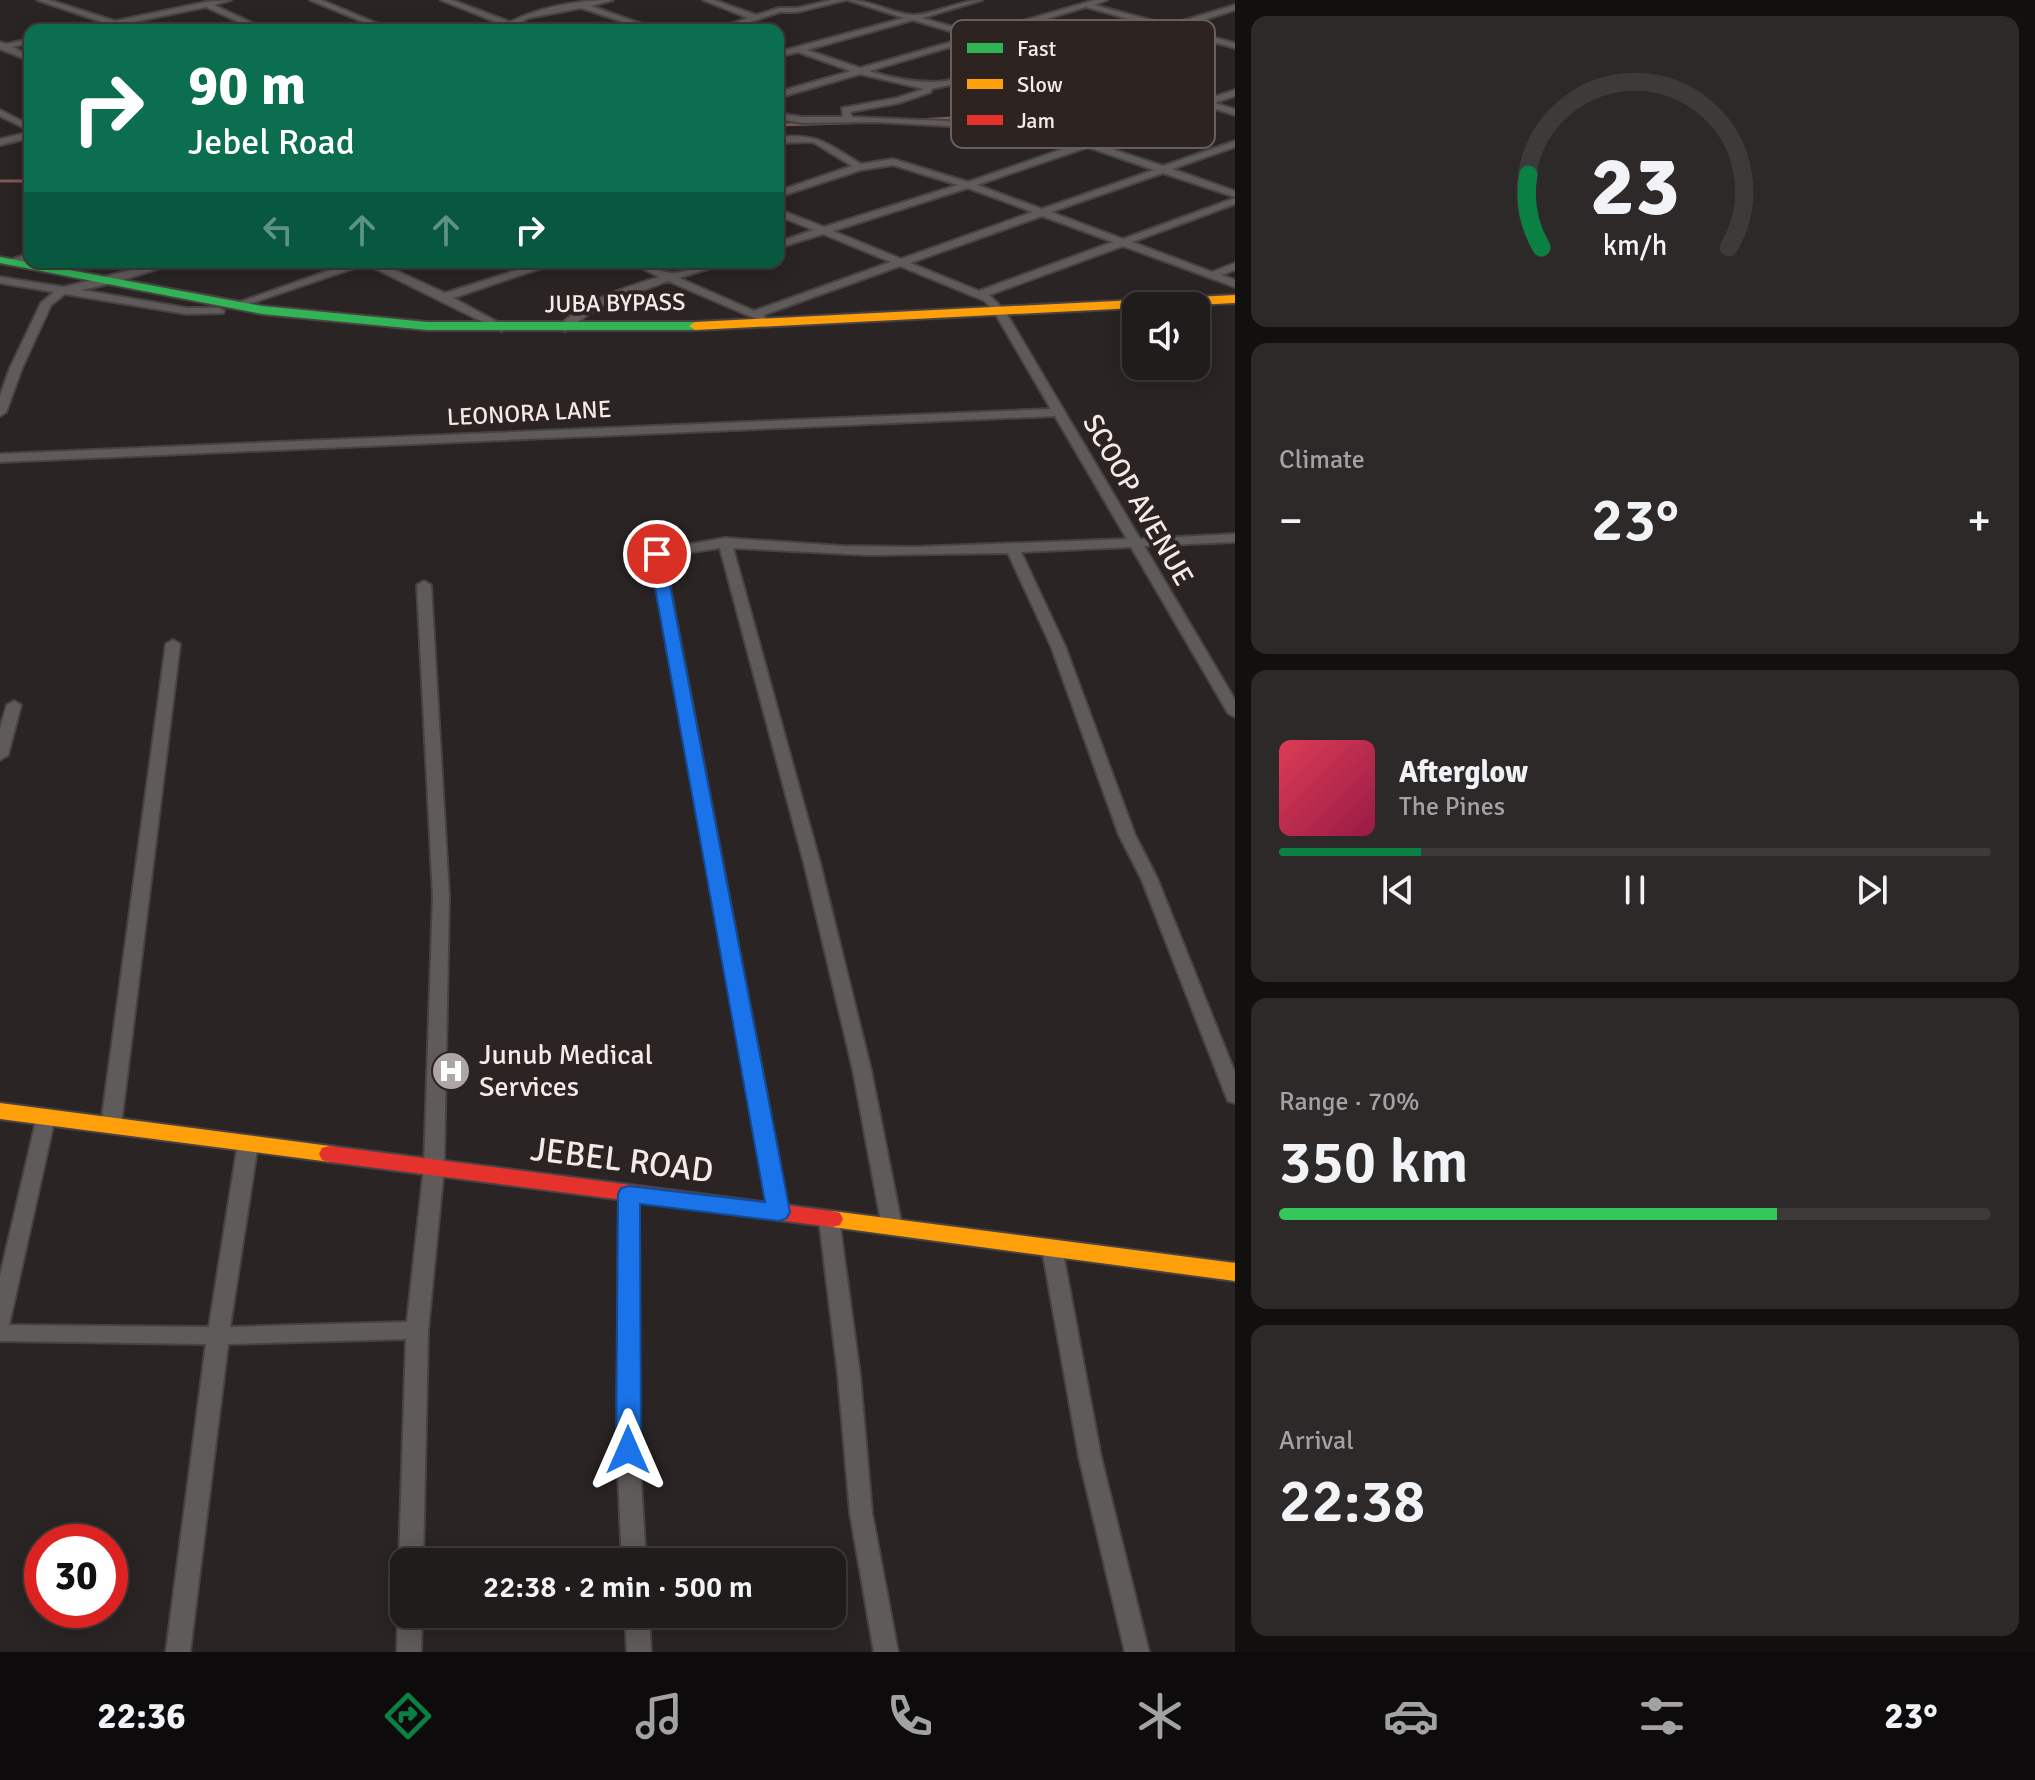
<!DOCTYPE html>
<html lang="en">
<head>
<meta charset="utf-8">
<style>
	:root { --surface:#201c1b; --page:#2d2928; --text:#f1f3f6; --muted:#a2a1a3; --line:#3d3a3a; --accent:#0b8043 }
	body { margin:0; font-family:Signika,sans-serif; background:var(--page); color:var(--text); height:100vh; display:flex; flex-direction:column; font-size:30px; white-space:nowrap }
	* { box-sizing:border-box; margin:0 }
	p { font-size:26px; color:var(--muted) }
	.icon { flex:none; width:44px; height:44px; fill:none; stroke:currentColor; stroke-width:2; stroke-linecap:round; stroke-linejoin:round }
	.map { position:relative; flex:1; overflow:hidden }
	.details { display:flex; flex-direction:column; gap:16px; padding:16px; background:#120f0f; width:800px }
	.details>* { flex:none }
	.hud { position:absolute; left:24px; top:24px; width:760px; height:244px; border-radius:16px; box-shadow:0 4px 20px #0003,0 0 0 2px var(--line); background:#0b6e4f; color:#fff; overflow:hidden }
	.tools { position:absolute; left:1122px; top:292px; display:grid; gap:16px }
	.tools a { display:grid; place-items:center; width:88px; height:88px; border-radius:16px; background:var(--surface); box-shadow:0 4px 20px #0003,0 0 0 2px var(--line); font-size:40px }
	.speed { position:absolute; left:24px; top:1524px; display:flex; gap:16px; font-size:40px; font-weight:700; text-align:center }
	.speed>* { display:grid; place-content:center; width:104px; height:104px; border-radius:50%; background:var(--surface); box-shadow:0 4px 20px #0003,0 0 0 2px var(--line); line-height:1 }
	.speed .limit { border:12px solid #d22; background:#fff; color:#111 }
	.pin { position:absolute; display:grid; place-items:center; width:68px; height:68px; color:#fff; margin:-34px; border:4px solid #fff; border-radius:50%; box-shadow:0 2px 8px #0007 }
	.me { position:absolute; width:88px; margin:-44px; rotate:0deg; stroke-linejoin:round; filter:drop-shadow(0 0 6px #0008) }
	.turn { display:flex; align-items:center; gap:28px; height:168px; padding:0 32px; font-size:36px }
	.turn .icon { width:104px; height:104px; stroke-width:2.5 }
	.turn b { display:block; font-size:56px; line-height:68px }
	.lanes { display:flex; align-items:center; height:76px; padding:0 32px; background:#0003; justify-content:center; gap:40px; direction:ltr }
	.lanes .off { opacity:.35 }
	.big { font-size:60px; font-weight:600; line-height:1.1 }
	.details .widget { flex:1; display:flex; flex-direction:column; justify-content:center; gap:12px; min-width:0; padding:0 28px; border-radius:16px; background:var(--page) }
	.details .dial { align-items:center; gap:0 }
	.dial svg { height:208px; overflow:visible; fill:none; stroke:var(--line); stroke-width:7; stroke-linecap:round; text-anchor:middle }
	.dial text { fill:var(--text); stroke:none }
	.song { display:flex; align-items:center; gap:24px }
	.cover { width:96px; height:96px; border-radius:12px; background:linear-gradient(135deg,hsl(350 70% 55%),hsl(340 70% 35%)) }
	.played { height:8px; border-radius:4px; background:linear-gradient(90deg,var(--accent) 20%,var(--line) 20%) }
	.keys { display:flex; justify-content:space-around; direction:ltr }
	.heat { display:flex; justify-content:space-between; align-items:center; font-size:44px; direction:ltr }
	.charge { height:12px; border-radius:6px; background:linear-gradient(90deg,#34c759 70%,var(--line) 0) }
	.trip { position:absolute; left:390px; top:1548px; width:456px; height:80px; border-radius:16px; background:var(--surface); box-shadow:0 4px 20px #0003,0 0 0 2px var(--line); font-weight:600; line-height:80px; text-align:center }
	.menu { display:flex; height:128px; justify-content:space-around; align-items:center; background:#0d0b0b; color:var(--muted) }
	.menu .icon { width:56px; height:56px }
	.menu .on { color:var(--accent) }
	.menu b { font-size:36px; color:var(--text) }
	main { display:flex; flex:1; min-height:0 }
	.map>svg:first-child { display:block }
</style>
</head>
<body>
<main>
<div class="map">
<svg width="1235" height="1652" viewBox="0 0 1235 1652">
	<rect width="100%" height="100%" fill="#2a2524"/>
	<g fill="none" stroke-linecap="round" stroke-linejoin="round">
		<g stroke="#805a52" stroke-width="3">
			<polyline points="918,120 1058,112 1141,71 1220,42 1235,43"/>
			<polyline points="778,125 875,122"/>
			<polyline points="0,181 30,181"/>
		</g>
		<defs>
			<g id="street">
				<polygon points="37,0 49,0 115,21 206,2 231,0 214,5 267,30 256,30 206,7 95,30 80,30 105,23"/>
				<polygon points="310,0 321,0 393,30 382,30"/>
				<path d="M441,0H452L510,22C539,7 580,0 613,0L591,6L659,30H647L581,8L529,18L505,30H495L503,25Z"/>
				<polygon points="703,0 714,0 756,15 779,8 797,8 832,0 846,0 797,12 780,12 727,30 715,30 748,18"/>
				<path d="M848,0C871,0 890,13 912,15C931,16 959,0 982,0L922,18L977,34L1095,0H1107L1094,5L1169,25L1235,5V10L1178,28L1235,43V48L1169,30L1072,62L1205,100L1235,90V96L1214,103L1235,109V115L1205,106L1096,144L1163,166L1235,141V147L1172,169L1235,191V197L1163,173L1051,212L1123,239L1235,198V204L1132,242L1212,272L1235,263V270L1221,275L1235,280V287L1123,246L989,295L1005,311L1140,539L1235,534V542L1144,546L1235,700V717L1228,713L1131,547L1021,552L1065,646L1135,835L1157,878L1235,1073V1103L1228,1101L1226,1096L1141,878L1119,835L1051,646L1008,553L869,555L733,548L820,863L871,1070L902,1227L899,1232L892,1235L885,1232L882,1227L853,1070L804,863L720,548L664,556L789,1212L786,1217L779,1219L772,1217L769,1212L650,554L652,551L725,538L842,546L915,547L1127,539L1055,416L0,462V454L1051,409L995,313L985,301L900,266L763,315L766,318L761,321L668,281L598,307L566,331L556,329C583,300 623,288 659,277L630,262C647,262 662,274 673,273C692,272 709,262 729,262L679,278L754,311L891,262L823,234L778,248V242L814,230L778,216V209L824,227L958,185L893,165L861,170L778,197V191L852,166L813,142L778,143V137C818,133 828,144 861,164L893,159L968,182L1196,103L1038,57L978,79L931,89V92L899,103L850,112L852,117L970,122L971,124L967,127L876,122L802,123L778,119V113L802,117H843L842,108L897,98L924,89L860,74L778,98V92L851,71L798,52L778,57V52L904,18ZM1086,7L1161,28L1063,59L986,37ZM913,20L969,37L860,68L807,50ZM977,39L1029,54C962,79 941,93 869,71ZM1088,147L1154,170L1042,209L977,185ZM968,188L1033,212L901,259L833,231ZM1042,216L1113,242L979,291L910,263Z"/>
				<polygon points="30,39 30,43 13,47 30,56 30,61 0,49 0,42 6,44"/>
				<polygon points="0,110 30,125 30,131 0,116"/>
				<polygon points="30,132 30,138 0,145 0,139"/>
				<polygon points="30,253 30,259 9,265 4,262"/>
				<polygon points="163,262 179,262 113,283 81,290 187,308 219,308 224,311 223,313 187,314 65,294 51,305 22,368 6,412 0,416 0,396 10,368 41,303 54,292 0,283 0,277 64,287"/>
				<polygon points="353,262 377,262 445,293 543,262 559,262 453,298 505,326 505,330 501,331 366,264 240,307 231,305"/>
				<polygon points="424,581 431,585 449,896 444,1167 428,1330 423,1562 404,1562 404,1570 399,1562 406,1339 228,1344 190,1652 166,1652 206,1344 0,1341 0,1276 37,1117 39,1112 53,1112 55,1117 9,1325 209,1327 238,1143 241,1138 248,1136 255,1138 258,1143 230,1327 407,1322 424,1167 433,896 417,585"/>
				<polygon points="173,640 180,644 121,1125 118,1130 104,1130 101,1125 166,644"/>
				<polygon points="14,701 21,705 8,755 0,760 0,728 7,705"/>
				<polygon points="629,1187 636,1189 639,1194 639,1450 646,1562 622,1562 617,1450 619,1194 622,1189"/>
				<polygon points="829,1212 836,1214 839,1219 860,1375 872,1513 898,1652 874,1652 850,1513 838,1375 819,1219 822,1214"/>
				<polygon points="1052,1240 1059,1243 1062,1248 1101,1457 1149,1652 1125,1652 1079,1457 1042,1248 1045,1243"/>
				<polygon points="404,1605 404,1614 422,1614 421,1652 397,1652 398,1614"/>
				<polygon points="625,1614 649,1614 651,1652 627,1652"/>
			</g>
			<polygon id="fast" points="0,257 262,306 427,322 695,322 701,326 695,330 427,330 262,314 0,263"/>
			<g id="slow">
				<polygon points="1235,295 1235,303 695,330 689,326 695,322"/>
				<polygon points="0,1103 330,1146 338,1148 341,1154 338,1160 330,1162 0,1119"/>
				<polygon points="832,1211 1235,1263 1235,1281 832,1227 824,1225 821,1219 824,1213"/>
			</g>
			<polygon id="jam" points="330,1146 832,1211 840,1213 843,1219 840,1225 832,1227 330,1162 322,1160 319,1154 322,1148"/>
		</defs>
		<use href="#street" stroke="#484342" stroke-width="4"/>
		<use href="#fast" stroke="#484342" stroke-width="4"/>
		<use href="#slow" stroke="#484342" stroke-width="4"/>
		<use href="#jam" stroke="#484342" stroke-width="4"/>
		<use href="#street" fill="#605b5b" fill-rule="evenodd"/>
		<use href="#fast" fill="#30b455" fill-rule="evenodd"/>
		<use href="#slow" fill="#ff9f0a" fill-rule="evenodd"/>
		<use href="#jam" fill="#e5322d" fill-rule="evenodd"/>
	</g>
	<polygon fill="#1a73e8" stroke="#114b97" stroke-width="2" points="657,549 664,554 790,1212 787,1218 779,1221 640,1204 641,1450 637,1458 628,1461 619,1458 616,1450 618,1194 621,1188 629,1186 765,1202 649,554"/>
	<defs>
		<symbol id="hospital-disc" viewBox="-11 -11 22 22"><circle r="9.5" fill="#aca6a4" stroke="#2d2321"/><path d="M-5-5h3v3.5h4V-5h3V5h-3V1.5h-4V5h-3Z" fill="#fff"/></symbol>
	</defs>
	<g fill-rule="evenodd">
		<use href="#hospital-disc" x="429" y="1049" width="44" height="44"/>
	</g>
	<g text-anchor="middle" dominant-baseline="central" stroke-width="8" stroke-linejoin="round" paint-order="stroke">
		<g font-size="24" fill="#f2ebe9" stroke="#2d2321">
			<text transform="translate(615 303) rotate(-1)">JUBA BYPASS</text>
			<text transform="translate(529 413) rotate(-3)">LEONORA LANE</text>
		</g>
		<g font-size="28" fill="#f2ebe9" stroke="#2d2321">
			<text transform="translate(1138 500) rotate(60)">SCOOP AVENUE</text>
		</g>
		<g font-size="28" fill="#f2ebe9" stroke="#2d2321" text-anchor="start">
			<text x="479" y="1055">Junub Medical<tspan x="479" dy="32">Services</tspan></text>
		</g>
		<g font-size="34" fill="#f2ebe9" stroke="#2d2321">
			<text transform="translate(622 1160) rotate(7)">JEBEL ROAD</text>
		</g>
	</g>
	<rect x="951" y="20" width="264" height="128" rx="12" fill="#2d2321" stroke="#685f5d" stroke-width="2"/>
	<rect x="967" y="43" width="36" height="10" fill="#30b455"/>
	<rect x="967" y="79" width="36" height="10" fill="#ff9f0a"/>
	<rect x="967" y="115" width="36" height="10" fill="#e5322d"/>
	<g font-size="22" fill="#f2ebe9">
		<text x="1017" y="56">Fast</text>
		<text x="1017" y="92">Slow</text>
		<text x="1017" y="128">Jam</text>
	</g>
</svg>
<div class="tools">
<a><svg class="icon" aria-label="sound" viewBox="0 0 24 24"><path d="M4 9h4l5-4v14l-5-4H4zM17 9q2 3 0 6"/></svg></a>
</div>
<div class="speed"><div class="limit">30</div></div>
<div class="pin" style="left:657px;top:554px;background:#d93025"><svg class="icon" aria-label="arrive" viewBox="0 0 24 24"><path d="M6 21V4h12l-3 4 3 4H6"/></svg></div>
<svg class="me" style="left:628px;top:1450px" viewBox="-20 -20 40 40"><path d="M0-17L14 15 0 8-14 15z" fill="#1a73e8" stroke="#fff" stroke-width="4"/></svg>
<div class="trip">22:38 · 2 min · 500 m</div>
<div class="hud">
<div class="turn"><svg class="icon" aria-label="right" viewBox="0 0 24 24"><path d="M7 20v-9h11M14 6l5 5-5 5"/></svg><div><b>90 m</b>Jebel Road</div></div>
<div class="lanes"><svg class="icon off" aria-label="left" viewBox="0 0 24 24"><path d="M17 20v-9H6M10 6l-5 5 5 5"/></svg><svg class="icon off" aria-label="ahead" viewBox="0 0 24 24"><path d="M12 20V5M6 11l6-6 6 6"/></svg><svg class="icon off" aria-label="ahead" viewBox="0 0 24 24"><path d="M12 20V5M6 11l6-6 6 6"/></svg><svg class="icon" aria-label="right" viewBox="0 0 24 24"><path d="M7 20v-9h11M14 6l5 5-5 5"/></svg></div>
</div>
</div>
<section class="details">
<div class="widget dial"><svg viewBox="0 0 100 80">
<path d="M14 69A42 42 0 1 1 86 69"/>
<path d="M14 69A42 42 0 0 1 9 41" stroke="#0b8043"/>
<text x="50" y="56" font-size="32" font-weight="700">23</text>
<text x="50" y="72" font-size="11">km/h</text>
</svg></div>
<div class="widget"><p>Climate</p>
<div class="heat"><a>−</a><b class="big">23°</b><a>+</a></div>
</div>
<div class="widget">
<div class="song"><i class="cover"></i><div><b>Afterglow</b><p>The Pines</p></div></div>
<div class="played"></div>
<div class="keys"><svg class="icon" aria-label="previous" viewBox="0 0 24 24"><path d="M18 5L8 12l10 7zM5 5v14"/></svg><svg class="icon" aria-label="pause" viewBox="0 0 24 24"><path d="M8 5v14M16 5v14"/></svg><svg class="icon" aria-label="next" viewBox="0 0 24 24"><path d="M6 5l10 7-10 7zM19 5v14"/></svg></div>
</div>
<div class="widget"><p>Range · 70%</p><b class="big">350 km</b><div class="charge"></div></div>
<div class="widget"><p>Arrival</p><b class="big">22:38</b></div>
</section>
</main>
<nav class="menu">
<b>22:36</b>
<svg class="icon on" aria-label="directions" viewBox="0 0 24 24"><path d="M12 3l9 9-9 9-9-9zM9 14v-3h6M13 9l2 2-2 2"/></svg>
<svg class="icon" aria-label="music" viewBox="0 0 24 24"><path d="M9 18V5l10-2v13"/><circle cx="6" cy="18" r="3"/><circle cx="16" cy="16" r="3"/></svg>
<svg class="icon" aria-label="phone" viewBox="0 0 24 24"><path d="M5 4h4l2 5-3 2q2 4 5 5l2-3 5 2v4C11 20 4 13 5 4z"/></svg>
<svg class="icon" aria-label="climate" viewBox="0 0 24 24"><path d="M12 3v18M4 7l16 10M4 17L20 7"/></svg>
<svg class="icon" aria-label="car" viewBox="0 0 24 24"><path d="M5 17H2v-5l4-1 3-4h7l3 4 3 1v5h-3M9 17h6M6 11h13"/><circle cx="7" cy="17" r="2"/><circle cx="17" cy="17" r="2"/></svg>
<svg class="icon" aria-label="filters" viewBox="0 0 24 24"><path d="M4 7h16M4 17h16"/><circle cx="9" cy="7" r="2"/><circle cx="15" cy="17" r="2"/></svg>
<b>23°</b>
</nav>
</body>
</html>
